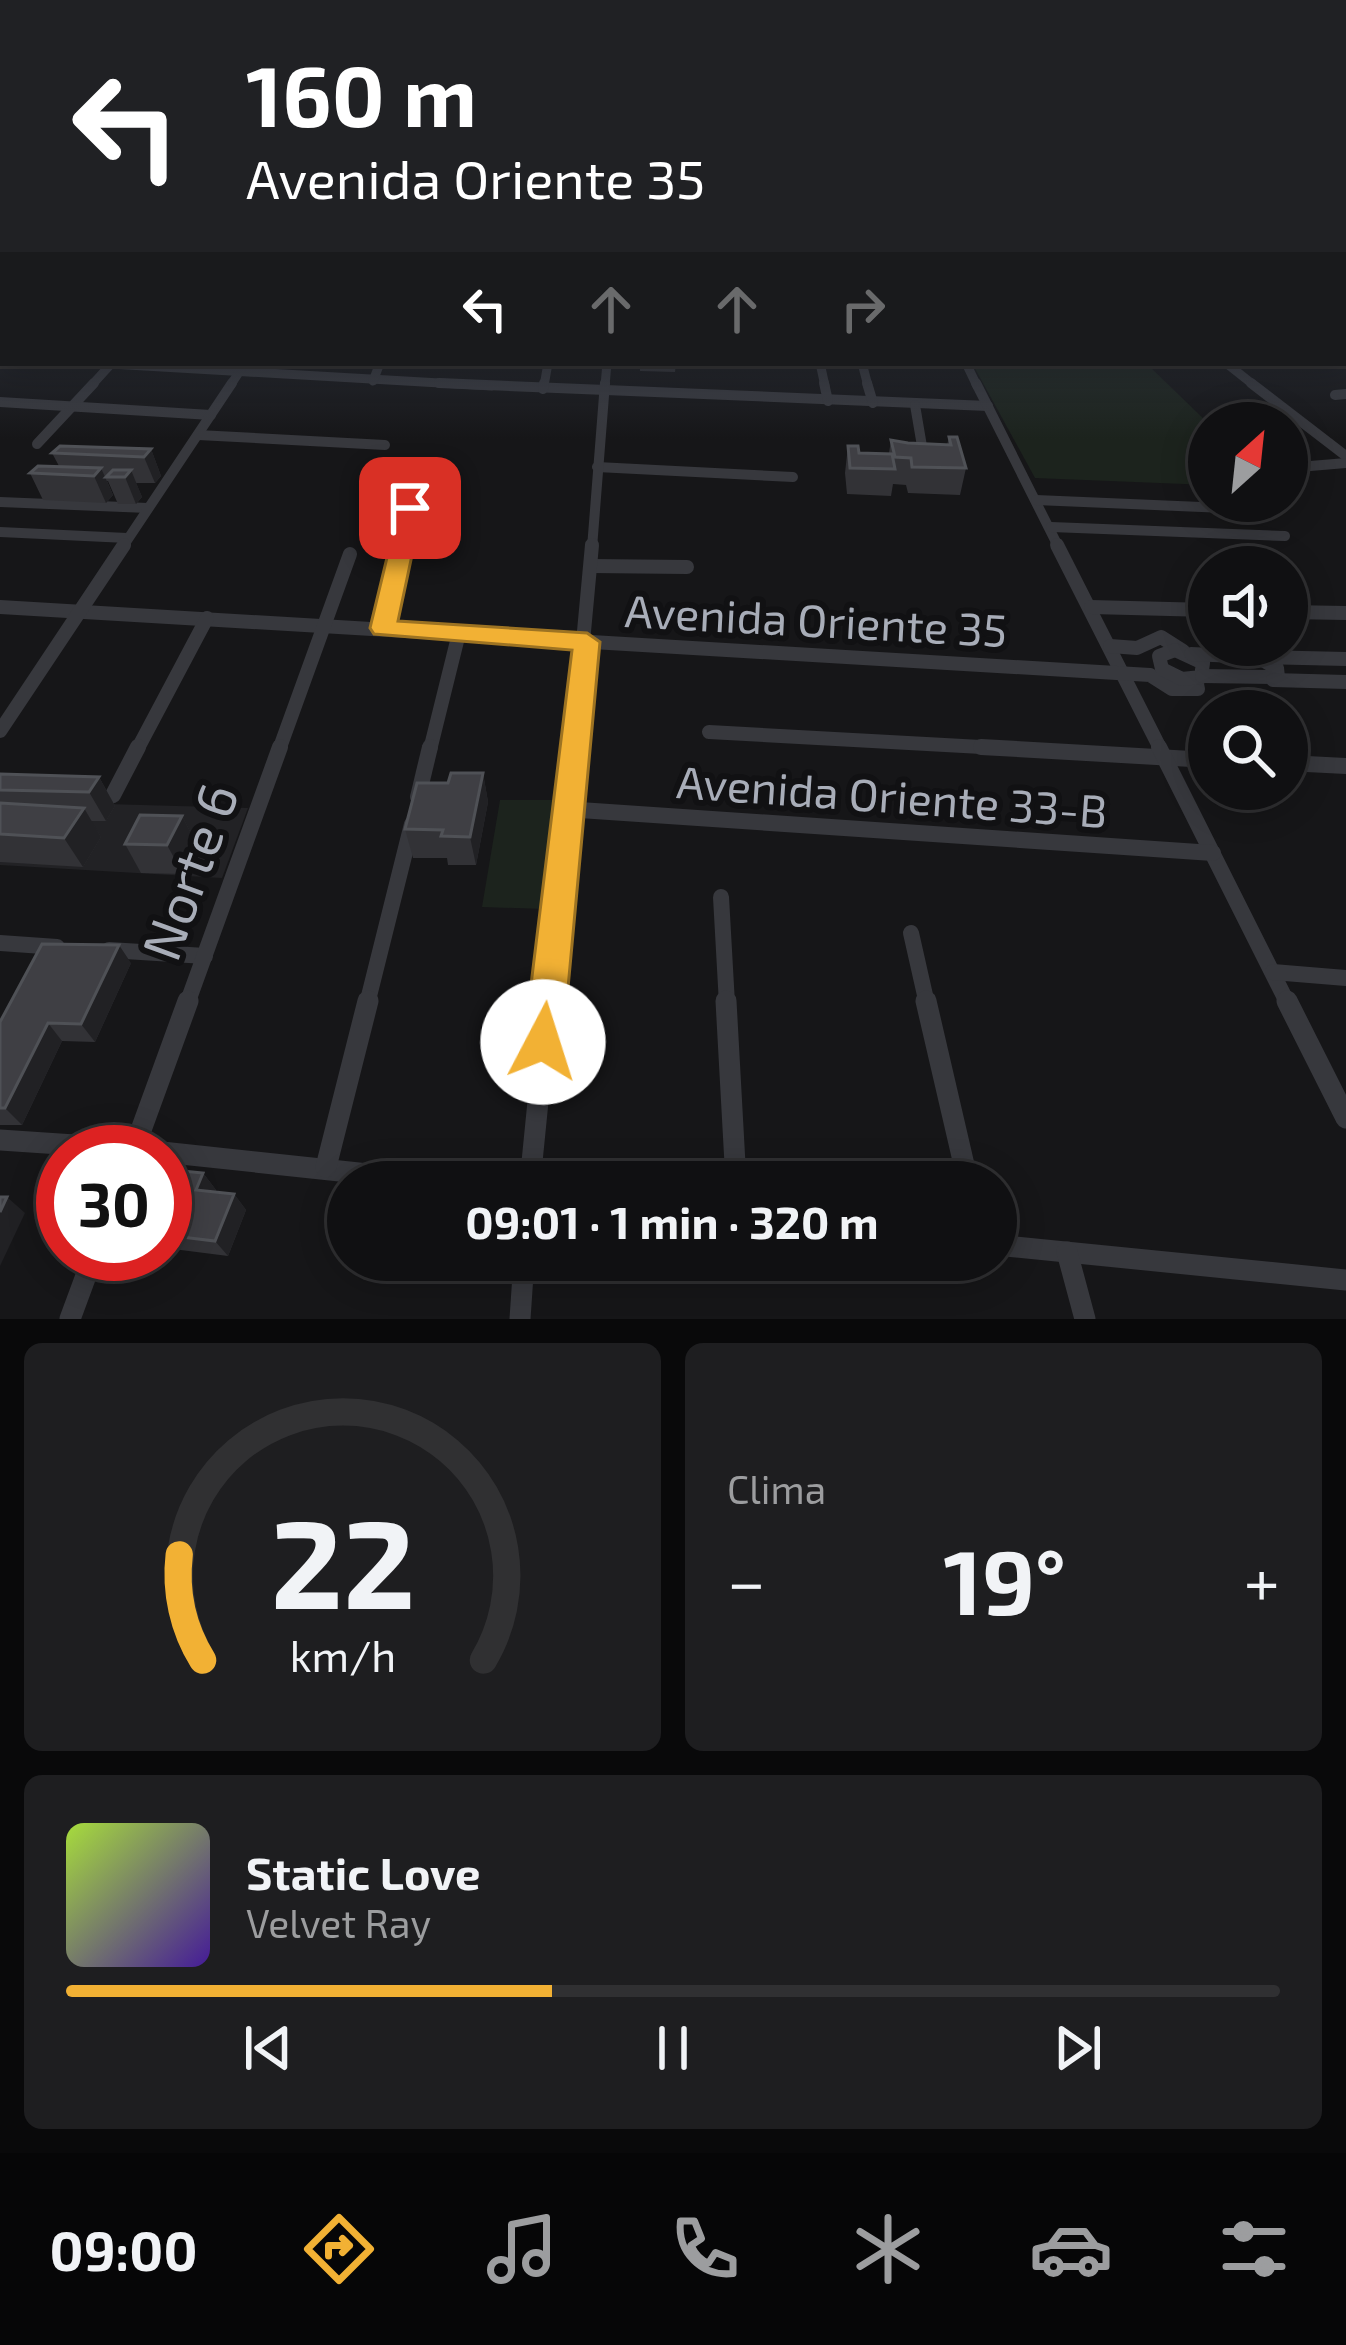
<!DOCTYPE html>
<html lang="es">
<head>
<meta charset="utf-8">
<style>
	:root { --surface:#101012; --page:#1e1e20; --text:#f1f3f6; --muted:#9c9d9f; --line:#303032; --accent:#f2b134 }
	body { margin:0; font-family:"Exo 2",sans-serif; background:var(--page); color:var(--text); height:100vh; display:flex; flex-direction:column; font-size:45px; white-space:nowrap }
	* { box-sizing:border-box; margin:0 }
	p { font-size:39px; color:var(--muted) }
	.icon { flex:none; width:66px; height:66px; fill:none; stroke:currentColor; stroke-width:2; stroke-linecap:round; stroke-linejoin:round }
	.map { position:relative; height:1319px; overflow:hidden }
	.panel { display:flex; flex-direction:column; gap:24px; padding:24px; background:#09090a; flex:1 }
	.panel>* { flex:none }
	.hud { position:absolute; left:0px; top:0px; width:1347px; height:366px; box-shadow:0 6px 30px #0003,0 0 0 3px var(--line); background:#202124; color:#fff; overflow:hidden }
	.needle { width:78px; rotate:27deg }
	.fabs { position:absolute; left:1188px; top:402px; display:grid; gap:24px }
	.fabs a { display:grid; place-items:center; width:120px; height:120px; border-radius:50%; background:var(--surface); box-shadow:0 6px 30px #0003,0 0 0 3px var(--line); font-size:60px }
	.speed { position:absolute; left:36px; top:1125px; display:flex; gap:24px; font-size:60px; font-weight:700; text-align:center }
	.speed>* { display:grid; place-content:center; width:156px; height:156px; border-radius:50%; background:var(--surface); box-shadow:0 6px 30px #0003,0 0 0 3px var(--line); line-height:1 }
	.speed .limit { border:18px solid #d22; background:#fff; color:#111 }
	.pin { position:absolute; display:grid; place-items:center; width:102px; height:102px; color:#fff; margin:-51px; border-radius:24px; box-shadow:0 6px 18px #0006 }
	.me { position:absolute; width:132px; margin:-66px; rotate:5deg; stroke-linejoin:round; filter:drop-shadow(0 0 9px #0008) }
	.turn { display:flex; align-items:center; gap:42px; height:252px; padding:0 48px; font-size:54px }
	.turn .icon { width:156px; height:156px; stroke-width:2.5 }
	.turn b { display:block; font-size:84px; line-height:102px }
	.lanes { display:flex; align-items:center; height:114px; padding:0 48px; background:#0003; justify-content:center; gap:60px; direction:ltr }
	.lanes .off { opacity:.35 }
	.big { font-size:90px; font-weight:700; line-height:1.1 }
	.panel .tile { flex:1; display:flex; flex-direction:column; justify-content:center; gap:18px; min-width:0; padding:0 42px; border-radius:18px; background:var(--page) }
	.panel .dial { align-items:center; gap:0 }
	.dial svg { height:312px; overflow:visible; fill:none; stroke:var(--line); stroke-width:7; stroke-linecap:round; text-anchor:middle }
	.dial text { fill:var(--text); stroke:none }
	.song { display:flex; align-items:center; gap:36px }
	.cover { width:144px; height:144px; border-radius:18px; background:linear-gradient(135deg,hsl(80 70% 55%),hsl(260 70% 35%)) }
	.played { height:12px; border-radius:6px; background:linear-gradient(90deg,var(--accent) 40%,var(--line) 40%) }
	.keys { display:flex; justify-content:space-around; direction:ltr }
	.heat { display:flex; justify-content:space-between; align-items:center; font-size:66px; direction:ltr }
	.panel .tiles { flex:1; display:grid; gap:24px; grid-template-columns:1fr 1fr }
	.tile:last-child { grid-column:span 2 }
	.trip { position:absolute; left:327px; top:1161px; width:690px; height:120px; border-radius:60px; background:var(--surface); box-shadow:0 6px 30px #0003,0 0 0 3px var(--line); font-weight:700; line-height:120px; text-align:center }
	.tab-bar { display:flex; height:192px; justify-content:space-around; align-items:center; background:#060607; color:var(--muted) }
	.tab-bar .icon { width:84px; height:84px }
	.tab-bar .current { color:var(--accent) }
	.tab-bar b { font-size:54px; color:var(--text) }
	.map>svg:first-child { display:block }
</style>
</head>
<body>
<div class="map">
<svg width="1346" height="1319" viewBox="0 0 1346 1319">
	<rect width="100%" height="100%" fill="#161618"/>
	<polygon fill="#222225" points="0,801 248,808 222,878 0,865"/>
	<g fill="#1c231d">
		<polygon points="972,363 1146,363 1209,424 1209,485 1035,478"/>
		<polygon points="500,800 553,800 545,909 482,907"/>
	</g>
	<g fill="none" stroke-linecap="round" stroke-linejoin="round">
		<g stroke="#37383d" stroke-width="9">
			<polyline points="93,363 492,386"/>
			<polyline points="820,363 825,386"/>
			<polyline points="862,363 868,386"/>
			<polyline points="966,363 977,386"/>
			<polyline points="1226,363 1255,386"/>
			<polyline points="373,381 380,363"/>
			<polyline points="91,386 111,364"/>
			<polyline points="230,386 245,363"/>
			<polyline points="544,386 548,363"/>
			<polyline points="605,386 607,363"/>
		</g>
		<g stroke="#37383d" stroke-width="10">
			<polyline points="439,383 988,406"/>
			<polyline points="824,383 828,401"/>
			<polyline points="867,383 873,403"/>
			<polyline points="976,383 1059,548"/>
			<polyline points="1251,383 1346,456"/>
			<polyline points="543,389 544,383"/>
			<polyline points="1335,395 1346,394"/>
			<polyline points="0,402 211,415"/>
			<polyline points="915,405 924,458"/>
			<polyline points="198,435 385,445"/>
			<polyline points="37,444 94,383"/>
			<polyline points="597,467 793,477"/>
			<polyline points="1287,468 1346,463"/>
			<polyline points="1036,500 1273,510"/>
			<polyline points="0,502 148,508"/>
			<polyline points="1051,527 1285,536"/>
			<polyline points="0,532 127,538"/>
			<polyline points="122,548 232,383"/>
			<polyline points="401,548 410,509"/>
			<polyline points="592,548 605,383"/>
		</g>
		<g stroke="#37383d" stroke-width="14">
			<polyline points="1057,545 1161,750"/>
			<polyline points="591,566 687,567"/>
			<polyline points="0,607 1150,675 1172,689 1198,689 1196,679"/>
			<polyline points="1091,607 1209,610"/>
			<polyline points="1287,612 1346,613"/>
			<polyline points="383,628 402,545"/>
			<polyline points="1110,646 1137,648 1161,637 1183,651"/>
			<polygon points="1175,650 1203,663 1201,677 1182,679 1162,669 1159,656"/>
			<polyline points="1191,654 1257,657 1277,668 1278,677 1202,676"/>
			<polyline points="1261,657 1346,659"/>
			<polyline points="1273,680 1346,682"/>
			<polyline points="0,731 124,545"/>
			<polyline points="709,732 1035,750"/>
			<polyline points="137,750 207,618"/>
			<polyline points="279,750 350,554"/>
			<polyline points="430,750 459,633"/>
			<polyline points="573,750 592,545"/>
		</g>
		<g stroke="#37383d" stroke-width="16">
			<polyline points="981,747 1209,760"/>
			<polyline points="1159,747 1288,1004"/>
			<polyline points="1287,763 1346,766"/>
			<polyline points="113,795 138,747"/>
			<polyline points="418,797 430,747"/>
			<polyline points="565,809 1213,853"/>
			<polyline points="721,897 727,1004"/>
			<polyline points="911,933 927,1004"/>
			<polyline points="0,943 57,947"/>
			<polyline points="109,950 205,956"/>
			<polyline points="1273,972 1346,978"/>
			<polyline points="187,1004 280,747"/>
			<polyline points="367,1004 412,824"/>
			<polyline points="548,1004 573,747"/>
		</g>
		<g stroke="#37383d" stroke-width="21">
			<polyline points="726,1001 736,1182"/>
			<polyline points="926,1001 968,1182"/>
			<polyline points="1287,1001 1346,1118"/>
			<polyline points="0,1140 134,1149 443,1182"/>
			<polyline points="133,1152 188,1001"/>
			<polyline points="326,1167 368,1001"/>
			<polyline points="530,1182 548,1001"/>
			<polyline points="996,1245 1346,1280"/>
			<polyline points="1067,1252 1085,1319"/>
			<polyline points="70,1319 94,1254"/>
			<polyline points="520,1319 524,1260"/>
		</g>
		<polygon fill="#45474d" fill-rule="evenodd" points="3,256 3,265 0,266 0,257"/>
	</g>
	<g fill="#323236">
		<polygon points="640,363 676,363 675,372 640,371"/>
		<polygon points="949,437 966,468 960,495 908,493 906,485 893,484 891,496 847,494 845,473 848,446 859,453 889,453 891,440 908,443 947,445"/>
		<polygon points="151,449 161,476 155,483 136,483 142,497 136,504 118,504 108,481 107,481 113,495 106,503 43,500 30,473 59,466 52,453"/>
		<polygon points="483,773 488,802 476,865 448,865 447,858 413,858 405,829 448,783"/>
		<polygon points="0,774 99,777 115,806 106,821 91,821 101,837 83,867 0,862"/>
		<polygon points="182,816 197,845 183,874 141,873 125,844"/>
		<polygon points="131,963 95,1042 62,1041 22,1125 0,1125 0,1022"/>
		<polygon points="203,1173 216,1190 215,1192 234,1194 246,1210 228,1256 165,1248 165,1184"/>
	</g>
	<g fill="#212124">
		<polygon points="151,449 161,476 155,483 144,457"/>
		<polygon points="101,468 113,495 106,503 94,476"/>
		<polygon points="131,470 142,497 136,504 125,477"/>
		<polygon points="483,773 488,802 476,865 470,837"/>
		<polygon points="99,777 115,806 106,821 89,792"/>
		<polygon points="84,808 101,837 83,867 64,838"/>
		<polygon points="182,816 197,845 183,874 167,845"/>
		<polygon points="119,945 131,963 95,1042 81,1024"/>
		<polygon points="48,1023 62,1041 22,1125 5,1108"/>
		<polygon points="203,1173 216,1190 209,1206 196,1190"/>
		<polygon points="234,1194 246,1210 228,1256 215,1241"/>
		<polygon points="7,1197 25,1213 0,1266 0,1212"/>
	</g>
	<g fill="#3f3f44" stroke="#4f5156" stroke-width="3">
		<polygon points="949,437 957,437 966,468 912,467 911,458 895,457 891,440 908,443 951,445"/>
		<polygon points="60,446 151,449 144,457 52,453"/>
		<polygon points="848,446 858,446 859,453 892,454 895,469 850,468"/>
		<polygon points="38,466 101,468 94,476 30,473"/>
		<polygon points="113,470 131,470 125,477 106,477"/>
		<polygon points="451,773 483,773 470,837 441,836 443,830 405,829 417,783 448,783"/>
		<polygon points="0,774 99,777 89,792 0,790"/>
		<polygon points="0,803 84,808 64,838 0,834"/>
		<polygon points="140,815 182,816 167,845 125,844"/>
		<polygon points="42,944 119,945 81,1024 48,1023 5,1108 0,1108 0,1022"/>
		<polygon points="172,1170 203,1173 196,1190 234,1194 215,1241 165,1235 165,1184"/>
		<polygon points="0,1197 7,1197 0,1212"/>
	</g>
	<linearGradient id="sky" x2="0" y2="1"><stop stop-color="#0c0c0d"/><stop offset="0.58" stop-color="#363c48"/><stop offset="1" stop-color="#363c48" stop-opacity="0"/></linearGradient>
	<rect width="1346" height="439" fill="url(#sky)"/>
	<polygon fill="#f2b134" stroke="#9d7322" stroke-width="3" points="410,502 422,508 398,621 587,633 600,642 563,1042 557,1055 543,1060 530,1055 524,1042 572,650 374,634 370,628 399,508"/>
	<g text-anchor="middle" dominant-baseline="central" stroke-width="12" stroke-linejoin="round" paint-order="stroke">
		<g font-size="45" fill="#a8adb8" stroke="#111113">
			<text transform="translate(816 619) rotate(3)">Avenida Oriente 35</text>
			<text transform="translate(892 795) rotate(4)">Avenida Oriente 33-B</text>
		</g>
		<g font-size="54" fill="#a8adb8" stroke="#111113">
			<text transform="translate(188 871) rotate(-70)">Norte 6</text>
		</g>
	</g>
</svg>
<div class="fabs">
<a><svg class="needle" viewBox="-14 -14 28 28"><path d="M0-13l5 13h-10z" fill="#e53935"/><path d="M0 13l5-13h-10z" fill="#9c9d9f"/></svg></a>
<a><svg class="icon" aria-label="sound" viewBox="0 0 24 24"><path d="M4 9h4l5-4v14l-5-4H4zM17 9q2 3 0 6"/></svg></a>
<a><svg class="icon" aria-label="search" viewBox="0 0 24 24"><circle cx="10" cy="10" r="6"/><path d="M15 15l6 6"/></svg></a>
</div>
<div class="speed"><div class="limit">30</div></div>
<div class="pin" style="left:410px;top:508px;background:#d93025"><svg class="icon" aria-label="arrive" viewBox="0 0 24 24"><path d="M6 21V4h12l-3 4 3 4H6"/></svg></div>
<svg class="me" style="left:543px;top:1042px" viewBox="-20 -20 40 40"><circle r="19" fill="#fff"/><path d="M0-13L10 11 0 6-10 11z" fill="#f2b134"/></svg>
<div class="trip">09:01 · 1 min · 320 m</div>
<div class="hud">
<div class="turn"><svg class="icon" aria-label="left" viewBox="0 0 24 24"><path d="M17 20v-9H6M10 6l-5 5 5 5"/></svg><div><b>160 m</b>Avenida Oriente 35</div></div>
<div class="lanes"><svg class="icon" aria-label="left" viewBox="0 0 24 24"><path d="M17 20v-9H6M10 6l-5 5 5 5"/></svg><svg class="icon off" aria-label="ahead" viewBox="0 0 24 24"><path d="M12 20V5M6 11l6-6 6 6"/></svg><svg class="icon off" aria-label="ahead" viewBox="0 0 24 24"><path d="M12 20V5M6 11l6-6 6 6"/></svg><svg class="icon off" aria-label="right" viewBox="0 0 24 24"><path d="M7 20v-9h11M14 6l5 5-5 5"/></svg></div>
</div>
</div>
<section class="panel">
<div class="tiles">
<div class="tile dial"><svg viewBox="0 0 100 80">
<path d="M14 69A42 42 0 1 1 86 69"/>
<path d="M14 69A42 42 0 0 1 8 42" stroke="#f2b134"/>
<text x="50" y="56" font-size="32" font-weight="700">22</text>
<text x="50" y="72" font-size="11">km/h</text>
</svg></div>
<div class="tile"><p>Clima</p>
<div class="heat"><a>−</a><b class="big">19°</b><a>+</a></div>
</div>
<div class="tile">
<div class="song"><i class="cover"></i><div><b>Static Love</b><p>Velvet Ray</p></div></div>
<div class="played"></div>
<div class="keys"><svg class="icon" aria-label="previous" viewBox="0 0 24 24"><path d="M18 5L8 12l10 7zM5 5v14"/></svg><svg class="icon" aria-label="pause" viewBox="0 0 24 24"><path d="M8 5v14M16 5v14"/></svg><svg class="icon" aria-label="next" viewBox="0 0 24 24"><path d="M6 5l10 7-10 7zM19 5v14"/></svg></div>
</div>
</div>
</section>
<nav class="tab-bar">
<b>09:00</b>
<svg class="icon current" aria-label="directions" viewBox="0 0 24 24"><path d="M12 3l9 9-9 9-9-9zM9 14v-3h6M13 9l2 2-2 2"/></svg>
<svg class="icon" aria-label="music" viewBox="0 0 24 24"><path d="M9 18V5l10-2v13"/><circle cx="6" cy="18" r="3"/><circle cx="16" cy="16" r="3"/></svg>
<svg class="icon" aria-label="phone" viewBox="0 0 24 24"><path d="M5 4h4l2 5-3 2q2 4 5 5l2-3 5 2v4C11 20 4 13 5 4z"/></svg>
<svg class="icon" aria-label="climate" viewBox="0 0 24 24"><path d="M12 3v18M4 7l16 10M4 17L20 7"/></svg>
<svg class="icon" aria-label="car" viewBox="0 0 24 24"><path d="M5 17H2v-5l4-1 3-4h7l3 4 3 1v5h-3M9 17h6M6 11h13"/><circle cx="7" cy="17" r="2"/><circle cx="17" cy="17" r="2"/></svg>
<svg class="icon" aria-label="filters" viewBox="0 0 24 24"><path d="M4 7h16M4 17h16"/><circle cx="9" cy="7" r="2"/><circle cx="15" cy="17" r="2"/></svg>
</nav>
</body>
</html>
